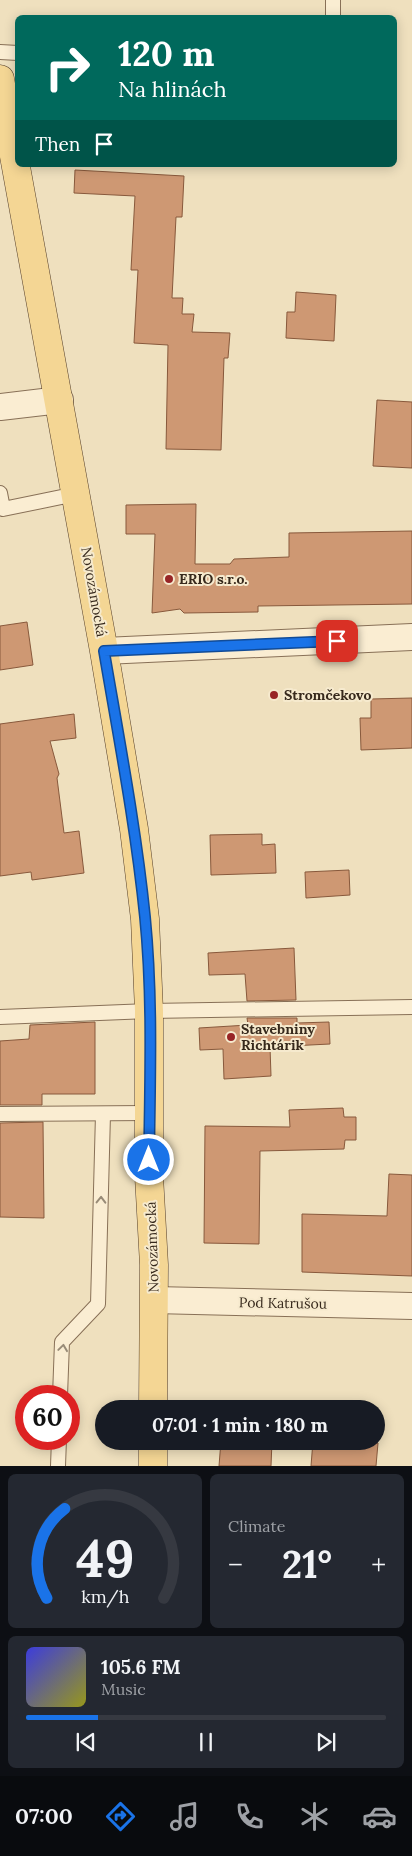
<!DOCTYPE html>
<html lang="en">
<head>
<meta charset="utf-8">
<style>
	:root { --surface:#171b24; --page:#242831; --text:#f1f3f6; --muted:#9ea1a6; --line:#363941; --accent:#1a73e8 }
	body { margin:0; font-family:Lora,serif; background:var(--page); color:var(--text); height:100vh; display:flex; flex-direction:column; font-size:19px; white-space:nowrap }
	* { box-sizing:border-box; margin:0 }
	p { font-size:16px; color:var(--muted) }
	.icon { flex:none; width:28px; height:28px; fill:none; stroke:currentColor; stroke-width:2; stroke-linecap:round; stroke-linejoin:round }
	.map { position:relative; height:1466px; overflow:hidden }
	.side { display:flex; flex-direction:column; gap:8px; padding:8px; background:#0d0f14; flex:1 }
	.side>* { flex:none }
	.guide { position:absolute; left:15px; top:15px; width:382px; height:152px; border-radius:8px; box-shadow:0 2px 12px #0003; background:#00695c; color:#fff; overflow:hidden }
	.speed { position:absolute; left:15px; top:1385px; display:flex; gap:10px; font-size:25px; font-weight:700; text-align:center }
	.speed>* { display:grid; place-content:center; width:65px; height:65px; border-radius:50%; background:var(--surface); box-shadow:0 2px 12px #0003; line-height:1 }
	.speed .limit { border:8px solid #d22; background:#fff; color:#111 }
	.pin { position:absolute; display:grid; place-items:center; width:42px; height:42px; color:#fff; margin:-21px; border-radius:10px; box-shadow:0 2px 8px #0006 }
	.me { position:absolute; width:55px; margin:-28px; rotate:0deg; stroke-linejoin:round; filter:drop-shadow(0 0 4px #0008) }
	.turn { display:flex; align-items:center; gap:18px; height:105px; padding:0 20px; font-size:22px }
	.turn .icon { width:65px; height:65px; stroke-width:2.5 }
	.turn b { display:block; font-size:35px; line-height:42px }
	.then { display:flex; align-items:center; height:48px; padding:0 20px; background:#0003; gap:10px; font-size:19px }
	.big { font-size:38px; font-weight:800; line-height:1.1 }
	.side .tile { flex:1; display:flex; flex-direction:column; justify-content:center; gap:8px; min-width:0; padding:0 18px; border-radius:8px; background:var(--page) }
	.side .dial { align-items:center; gap:0 }
	.dial svg { height:130px; overflow:visible; fill:none; stroke:var(--line); stroke-width:7; stroke-linecap:round; text-anchor:middle }
	.dial text { fill:var(--text); stroke:none }
	.song { display:flex; align-items:center; gap:15px }
	.cover { width:60px; height:60px; border-radius:8px; background:linear-gradient(135deg,hsl(240 70% 55%),hsl(60 70% 35%)) }
	.played { height:5px; border-radius:2px; background:linear-gradient(90deg,var(--accent) 20%,var(--line) 20%) }
	.keys { display:flex; justify-content:space-around; direction:ltr }
	.heat { display:flex; justify-content:space-between; align-items:center; font-size:28px; direction:ltr }
	.side .tiles { flex:1; display:grid; gap:8px; grid-template-columns:1fr 1fr }
	.tile:last-child { grid-column:span 2 }
	.trip { position:absolute; left:95px; top:1400px; width:290px; height:50px; border-radius:25px; background:var(--surface); box-shadow:0 2px 12px #0003; font-weight:800; line-height:50px; text-align:center }
	.tabs { display:flex; height:80px; justify-content:space-around; align-items:center; background:#090b0e; color:var(--muted) }
	.tabs .icon { width:35px; height:35px }
	.tabs .selected { color:var(--accent) }
	.tabs b { font-size:22px; color:var(--text) }
	.map>svg:first-child { display:block }
</style>
</head>
<body>
<div class="map">
<svg width="412" height="1466" viewBox="0 0 412 1466">
	<rect width="100%" height="100%" fill="#efe0be"/>
	<g fill="#ce9873" stroke="#88593c">
		<polygon points="75,170 184,176 182,217 176,217 172,298 183,298 182,314 194,314 192,332 230,333 228,358 224,358 221,450 166,449 168,345 134,343 138,270 131,270 135,196 74,193"/>
		<polygon points="296,292 336,295 334,341 286,338 287,312 295,312"/>
		<polygon points="377,400 412,402 412,468 373,466"/>
		<polygon points="196,504 195,564 230,564 234,559 289,557 289,533 412,531 412,604 258,606 258,612 184,613 180,609 152,613 155,534 126,534 126,505"/>
		<polygon points="27,622 33,665 0,670 0,626"/>
		<polygon points="412,698 412,748 361,750 360,718 371,718 371,699"/>
		<polygon points="74,714 76,738 50,741 59,774 57,778 64,833 79,831 84,873 32,880 31,872 0,876 0,724"/>
		<polygon points="262,834 262,845 275,844 276,873 211,875 210,835"/>
		<polygon points="349,870 350,895 306,898 305,872"/>
		<polygon points="294,948 296,1000 247,1001 245,974 209,975 208,953"/>
		<polygon points="247,1018 297,1018 297,1023 329,1022 330,1044 270,1047 271,1076 224,1079 223,1049 200,1050 199,1028 248,1025"/>
		<polygon points="95,1022 95,1094 42,1094 42,1105 0,1105 0,1041 29,1039 30,1025"/>
		<polygon points="343,1108 344,1117 356,1117 356,1140 345,1140 344,1149 260,1151 259,1244 204,1243 205,1126 290,1127 289,1110"/>
		<polygon points="43,1122 44,1218 0,1217 0,1123"/>
		<polygon points="389,1174 412,1175 412,1276 302,1272 302,1214 387,1216"/>
		<polygon points="221,1441 272,1441 271,1466 219,1466"/>
		<polygon points="313,1441 378,1443 376,1466 311,1466"/>
	</g>
	<g fill="none" stroke-linecap="round" stroke-linejoin="round">
		<defs>
			<g id="lane">
				<polyline points="333,18 333,0"/>
				<polyline points="0,52 18,53"/>
				<polyline points="0,493 3,509 76,494"/>
				<polyline points="0,1017 149,1011 412,1007"/>
				<polyline points="0,1114 149,1113"/>
				<polyline points="60,1396 62,1342 98,1304 103,1114"/>
				<polyline points="58,1466 59,1439"/>
			</g>
			<g id="street">
				<polyline points="0,407 60,400"/>
				<polyline points="104,651 412,637"/>
				<polyline points="154,1300 412,1306"/>
			</g>
			<g id="primary">
				<polyline points="0,79 104,651 134,829 145,919 149,1011 149,1176 154,1265 153,1409"/>
				<polyline points="153,1466 153,1441"/>
			</g>
		</defs>
		<use href="#lane" stroke="#887057" stroke-width="16"/>
		<use href="#street" stroke="#887057" stroke-width="28"/>
		<use href="#primary" stroke="#553f2b" stroke-width="29"/>
		<use href="#lane" stroke="#faedd2" stroke-width="14"/>
		<use href="#street" stroke="#faedd2" stroke-width="26"/>
		<use href="#primary" stroke="#f4d694" stroke-width="28"/>
	</g>
	<defs><path id="oneway-chevron" d="M-2-3.5L2.5 0L-2 3.5" fill="none" stroke-width="1.6" stroke-linecap="round" stroke-linejoin="round" transform="scale(1.25)"/></defs>
	<g stroke="#988b77">
		<use href="#oneway-chevron" transform="translate(101 1200) rotate(-89)"/>
		<use href="#oneway-chevron" transform="translate(63 1348) rotate(-82)"/>
	</g>
	<g fill="none" stroke-linecap="round" stroke-linejoin="round">
		<defs>
			<path id="route" d="M149,1160C150,1080 153,998 145,917C136,828 119,739 104,651L337,641"/>
		</defs>
		<use href="#route" stroke="#114b97" stroke-width="12"/>
		<use href="#route" stroke="#1a73e8" stroke-width="9"/>
	</g>
	<g fill="#982526" stroke="#f6eace" stroke-width="2">
		<circle cx="169" cy="579" r="5"/>
		<circle cx="274" cy="695" r="5"/>
		<circle cx="231" cy="1037" r="5"/>
	</g>
	<g text-anchor="middle" dominant-baseline="central" stroke-width="4" stroke-linejoin="round" paint-order="stroke">
		<g font-size="14" font-weight="bold" fill="#37291c" stroke="#f6eace" text-anchor="start">
			<text x="179" y="579">ERIO s.r.o.</text>
			<text x="284" y="695">Stromčekovo</text>
			<text x="241" y="1029">Stavebniny<tspan x="241" dy="16">Richtárik</tspan></text>
		</g>
		<g font-size="14" fill="#37291c" stroke="#f6eace">
			<text transform="translate(94 592) rotate(80)">Novozámocká</text>
			<text transform="translate(152 1247) rotate(-92)">Novozámocká</text>
			<text transform="translate(283 1303) rotate(1)">Pod Katrušou</text>
		</g>
	</g>
</svg>
<div class="speed"><div class="limit">60</div></div>
<div class="pin" style="left:337px;top:641px;background:#d93025"><svg class="icon" aria-label="arrive" viewBox="0 0 24 24"><path d="M6 21V4h12l-3 4 3 4H6"/></svg></div>
<svg class="me" style="left:149px;top:1160px" viewBox="-20 -20 40 40"><circle r="17" fill="#1a73e8" stroke="#fff" stroke-width="3"/><path d="M0-11L8 9 0 5-8 9z" fill="#fff"/></svg>
<div class="trip">07:01 · 1 min · 180 m</div>
<div class="guide">
<div class="turn"><svg class="icon" aria-label="right" viewBox="0 0 24 24"><path d="M7 20v-9h11M14 6l5 5-5 5"/></svg><div><b>120 m</b>Na hlinách</div></div>
<div class="then">Then<svg class="icon" aria-label="arrive" viewBox="0 0 24 24"><path d="M6 21V4h12l-3 4 3 4H6"/></svg></div>
</div>
</div>
<section class="side">
<div class="tiles">
<div class="tile dial"><svg viewBox="0 0 100 80">
<path d="M14 69A42 42 0 1 1 86 69"/>
<path d="M14 69A42 42 0 0 1 25 14" stroke="#1a73e8"/>
<text x="50" y="56" font-size="32" font-weight="700">49</text>
<text x="50" y="72" font-size="11">km/h</text>
</svg></div>
<div class="tile"><p>Climate</p>
<div class="heat"><a>−</a><b class="big">21°</b><a>+</a></div>
</div>
<div class="tile">
<div class="song"><i class="cover"></i><div><b>105.6 FM</b><p>Music</p></div></div>
<div class="played"></div>
<div class="keys"><svg class="icon" aria-label="previous" viewBox="0 0 24 24"><path d="M18 5L8 12l10 7zM5 5v14"/></svg><svg class="icon" aria-label="pause" viewBox="0 0 24 24"><path d="M8 5v14M16 5v14"/></svg><svg class="icon" aria-label="next" viewBox="0 0 24 24"><path d="M6 5l10 7-10 7zM19 5v14"/></svg></div>
</div>
</div>
</section>
<nav class="tabs">
<b>07:00</b>
<svg class="icon selected" aria-label="directions" viewBox="0 0 24 24"><path d="M12 3l9 9-9 9-9-9zM9 14v-3h6M13 9l2 2-2 2"/></svg>
<svg class="icon" aria-label="music" viewBox="0 0 24 24"><path d="M9 18V5l10-2v13"/><circle cx="6" cy="18" r="3"/><circle cx="16" cy="16" r="3"/></svg>
<svg class="icon" aria-label="phone" viewBox="0 0 24 24"><path d="M5 4h4l2 5-3 2q2 4 5 5l2-3 5 2v4C11 20 4 13 5 4z"/></svg>
<svg class="icon" aria-label="climate" viewBox="0 0 24 24"><path d="M12 3v18M4 7l16 10M4 17L20 7"/></svg>
<svg class="icon" aria-label="car" viewBox="0 0 24 24"><path d="M5 17H2v-5l4-1 3-4h7l3 4 3 1v5h-3M9 17h6M6 11h13"/><circle cx="7" cy="17" r="2"/><circle cx="17" cy="17" r="2"/></svg>
</nav>
</body>
</html>
